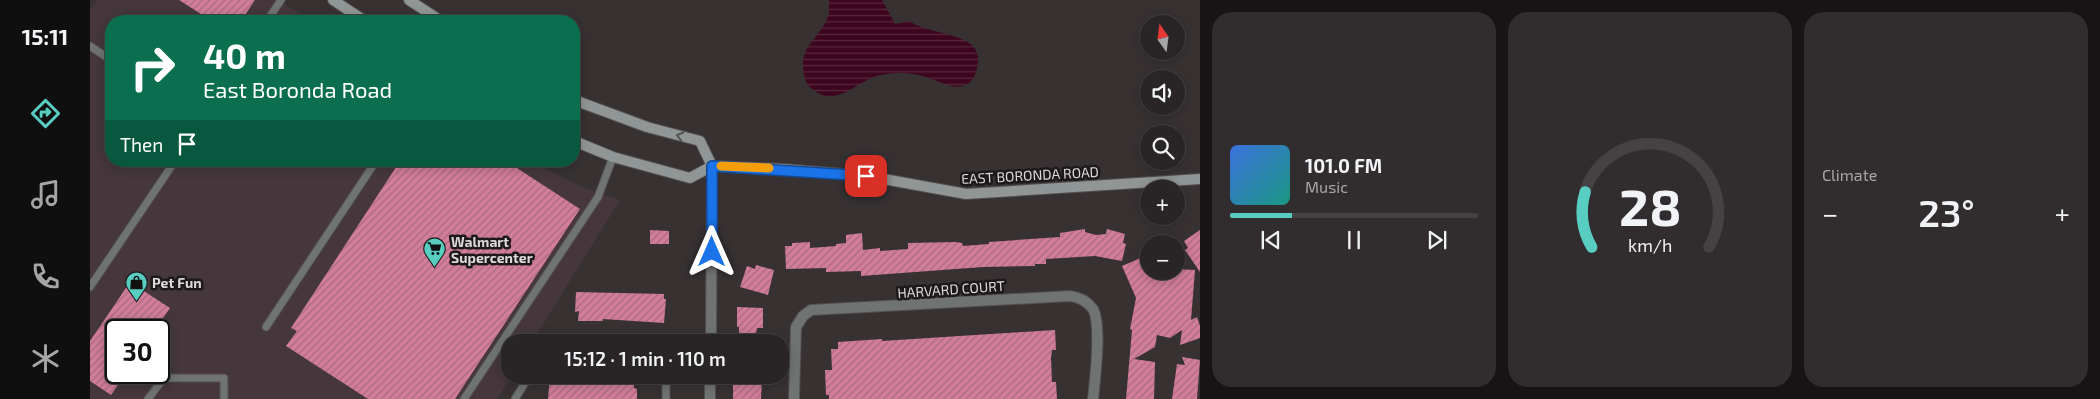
<!DOCTYPE html>
<html lang="en">
<head>
<meta charset="utf-8">
<style>
	:root { --surface:#292526; --page:#312d2e; --text:#f1f3f6; --muted:#a5a5a7; --line:#454243; --accent:#57cec1 }
	body { margin:0; font-family:"Exo 2",sans-serif; background:var(--page); color:var(--text); height:100vh; display:flex; flex-direction:column; font-size:19px; white-space:nowrap }
	* { box-sizing:border-box; margin:0 }
	p { font-size:16px; color:var(--muted) }
	.icon { flex:none; width:28px; height:28px; fill:none; stroke:currentColor; stroke-width:2; stroke-linecap:round; stroke-linejoin:round }
	.map { position:relative; flex:1; overflow:hidden }
	.panel { display:flex; flex-direction:column; gap:12px; padding:12px; background:#171415; width:900px }
	.panel>* { flex:none }
	.banner { position:absolute; left:15px; top:15px; width:475px; height:152px; border-radius:20px; box-shadow:0 2px 12px #0003,0 0 0 1px var(--line); background:#0b6e4f; color:#fff; overflow:hidden }
	.needle { width:32px; rotate:346deg }
	.fabs { position:absolute; left:1050px; top:15px; display:grid; gap:10px }
	.fabs a { display:grid; place-items:center; width:45px; height:45px; border-radius:50%; background:var(--surface); box-shadow:0 2px 12px #0003,0 0 0 1px var(--line); font-size:25px }
	.speed { position:absolute; left:15px; top:319px; display:flex; gap:10px; font-size:25px; font-weight:700; text-align:center }
	.speed>* { display:grid; place-content:center; width:65px; height:65px; border-radius:50%; background:var(--surface); box-shadow:0 2px 12px #0003,0 0 0 1px var(--line); line-height:1 }
	.speed .limit { border:2px solid #111; border-radius:8px; background:#fff; color:#111 }
	.pin { position:absolute; display:grid; place-items:center; width:42px; height:42px; color:#fff; margin:-21px; border-radius:10px; box-shadow:0 2px 8px #0006 }
	.me { position:absolute; width:55px; margin:-28px; rotate:0deg; stroke-linejoin:round; filter:drop-shadow(0 0 4px #0008) }
	.turn { display:flex; align-items:center; gap:18px; height:105px; padding:0 15px; font-size:22px }
	.turn .icon { width:65px; height:65px; stroke-width:2.5 }
	.turn b { display:block; font-size:35px; line-height:42px }
	.then { display:flex; align-items:center; height:48px; padding:0 15px; background:#0003; gap:10px; font-size:19px }
	.big { font-size:38px; font-weight:600; line-height:1.1 }
	.panel .widget { flex:1; display:flex; flex-direction:column; justify-content:center; gap:8px; min-width:0; padding:0 18px; border-radius:20px; background:var(--page) }
	.panel .dial { align-items:center; gap:0 }
	.dial svg { height:130px; overflow:visible; fill:none; stroke:var(--line); stroke-width:7; stroke-linecap:round; text-anchor:middle }
	.dial text { fill:var(--text); stroke:none }
	.song { display:flex; align-items:center; gap:15px }
	.cover { width:60px; height:60px; border-radius:8px; background:linear-gradient(135deg,hsl(220 70% 55%),hsl(170 70% 35%)) }
	.played { height:5px; border-radius:2px; background:linear-gradient(90deg,var(--accent) 25%,var(--line) 25%) }
	.keys { display:flex; justify-content:space-around; direction:ltr }
	.heat { display:flex; justify-content:space-between; align-items:center; font-size:28px; direction:ltr }
	.panel .tiles { flex:1; display:grid; gap:12px; grid-template-columns:repeat(3,1fr) }
	.trip { position:absolute; left:411px; top:334px; width:288px; height:50px; border-radius:20px; background:var(--surface); box-shadow:0 2px 12px #0003,0 0 0 1px var(--line); font-weight:600; line-height:50px; text-align:center }
	main { display:flex; flex:1; min-height:0 }
	.menu { display:flex; flex-direction:column; width:90px; justify-content:space-around; align-items:center; background:#100f0f; color:var(--muted) }
	.menu .icon { width:35px; height:35px }
	.menu .selected { color:var(--accent) }
	.menu b { font-size:22px; color:var(--text) }
	.map>svg:first-child { display:block }
</style>
</head>
<body>
<main>
<nav class="menu">
<b>15:11</b>
<svg class="icon selected" aria-label="directions" viewBox="0 0 24 24"><path d="M12 3l9 9-9 9-9-9zM9 14v-3h6M13 9l2 2-2 2"/></svg>
<svg class="icon" aria-label="music" viewBox="0 0 24 24"><path d="M9 18V5l10-2v13"/><circle cx="6" cy="18" r="3"/><circle cx="16" cy="16" r="3"/></svg>
<svg class="icon" aria-label="phone" viewBox="0 0 24 24"><path d="M5 4h4l2 5-3 2q2 4 5 5l2-3 5 2v4C11 20 4 13 5 4z"/></svg>
<svg class="icon" aria-label="climate" viewBox="0 0 24 24"><path d="M12 3v18M4 7l16 10M4 17L20 7"/></svg>
</nav>
<div class="map">
<svg width="1110" height="399" viewBox="0 0 1110 399">
	<defs>
		<pattern id="water-rules" width="6" height="5" patternUnits="userSpaceOnUse" patternTransform="scale(1.25)"><rect width="6" height="5" fill="#3d051e"/><path d="M0 2.5h6" fill="none" stroke="#58293e"/></pattern>
		<pattern id="building-hatch" width="6" height="6" patternUnits="userSpaceOnUse" patternTransform="scale(1.25)"><rect width="6" height="6" fill="#d27d9a"/><path d="M-1 1l2-2M0 6l6-6M5 7l2-2" fill="none" stroke="#a76b7f"/></pattern>
	</defs>
	<rect width="100%" height="100%" fill="#373132"/>
	<path fill="#45373b" fill-rule="evenodd" d="M7,0H188L222,21H21V161H440L492,187L530,200L442,342H420V375H422L407,399H0V10ZM26,330H69V372H26Z"/>
	<path fill="url(#water-rules)" d="M739,0H792L805,24L820,21C836,35 889,32 888,59C888,70 884,84 872,86C860,89 847,80 836,77C821,72 806,72 791,75C769,79 751,105 728,93C725,91 719,87 717,83C714,79 714,73 713,68C711,46 729,38 737,19C740,13 739,7 739,0Z"/>
	<g fill="url(#building-hatch)">
		<polygon points="89,0 165,0 151,21 122,21"/>
		<polygon points="310,161 416,161 490,209 365,399 278,399 196,346 207,331 201,328"/>
		<polygon points="995,229 995,232 1006,235 1016,234 1017,229 1035,234 1033,243 1036,244 1032,261 1005,256 956,259 956,264 945,264 945,266 893,267 771,276 771,271 736,272 736,268 696,269 695,246 702,246 702,243 720,242 720,248 746,246 746,244 756,243 756,235 772,233 773,250 790,248 790,251 818,249 818,243 866,242 872,243 873,246 899,244 899,242 970,237 970,233"/>
		<polygon points="560,230 579,231 579,244 560,244"/>
		<polygon points="1110,230 1110,272 1095,250 1098,248 1094,241"/>
		<polygon points="1053,257 1056,263 1059,263 1059,271 1086,271 1086,269 1105,270 1101,320 1107,317 1110,326 1110,338 1090,345 1092,330 1080,338 1067,335 1065,347 1044,359 1065,362 1064,399 1036,399 1042,330 1040,329 1046,298 1032,266"/>
		<polygon points="666,265 684,270 678,295 650,287 657,266 665,269"/>
		<polygon points="40,282 80,308 65,330 26,330 26,372 37,372 21,395 0,381 0,341"/>
		<polygon points="486,292 574,294 574,299 576,299 574,323 513,319 513,321 488,321 489,311 485,312"/>
		<polygon points="647,307 673,308 673,328 667,328 666,334 649,334 649,327 647,327"/>
		<polygon points="965,330 966,350 962,350 961,358 962,382 966,382 967,399 739,399 739,395 736,395 735,370 742,370 741,349 748,349 748,342 792,339 792,341"/>
		<polygon points="1092,357 1110,360 1107,399 1082,399 1087,364 1095,365"/>
		<polygon points="460,376 520,380 520,378 544,378 544,388 547,389 547,399 458,399"/>
		<polygon points="651,380 672,380 671,399 643,399 643,383 651,383"/>
	</g>
	<g fill="none" stroke-linecap="round" stroke-linejoin="round">
		<defs>
			<g id="lane">
				<polyline points="177,21 191,0"/>
				<polyline points="0,46 21,60"/>
				<polyline points="0,287 85,161"/>
				<polyline points="176,327 286,161"/>
				<polyline points="58,399 74,378 134,378 134,399"/>
				<polyline points="374,399 508,197 523,157"/>
				<polyline points="425,399 440,375"/>
				<polyline points="576,399 576,375"/>
			</g>
			<g id="street">
				<polyline points="621,342 622,166"/>
				<polyline points="620,399 620,375"/>
				<path d="M704,399L706,327L713,316L721,310L980,296C989,297 997,301 1003,309C1012,326 1005,379 1003,399"/>
			</g>
			<g id="secondary">
				<polyline points="243,0 275,21"/>
				<polyline points="319,0 351,21"/>
				<polyline points="484,100 557,127 610,141 622,166"/>
				<polyline points="484,141 523,157 600,178 622,166 692,169 777,176 876,194 1110,179"/>
			</g>
		</defs>
		<use href="#lane" stroke="#554f50" stroke-width="9"/>
		<use href="#street" stroke="#554f50" stroke-width="12"/>
		<use href="#secondary" stroke="#554f50" stroke-width="12"/>
		<use href="#lane" stroke="#6f7372" stroke-width="7"/>
		<use href="#street" stroke="#6f7372" stroke-width="10"/>
		<use href="#secondary" stroke="#909695" stroke-width="10"/>
	</g>
	<defs><path id="oneway-chevron" d="M-2-3.5L2.5 0L-2 3.5" fill="none" stroke-width="1.6" stroke-linecap="round" stroke-linejoin="round" transform="scale(1.25)"/></defs>
	<use stroke="#515151" href="#oneway-chevron" transform="translate(590 136) rotate(-166)"/>
	<g fill="none" stroke-linecap="round" stroke-linejoin="round">
		<defs>
			<polyline id="route" points="622,252 622,166 776,176"/>
		</defs>
		<use href="#route" stroke="#114b97" stroke-width="12"/>
		<use href="#route" stroke="#1a73e8" stroke-width="9"/>
		<polyline stroke="#f59e0b" stroke-width="9" points="631,166 679,168"/>
	</g>
	<defs>
		<symbol id="supermarket-pin" viewBox="-11 -11 22 30"><path d="M0 17L-7.5 6A9.5 9.5 0 1 1 7.5 6Z" fill="#57cec1" stroke="#1d191a"/><path d="M-6-5.5h2.5l.6 2H6L4.5 2H-2.5L-4.4-4H-6ZM-1.5 3.2a1.3 1.3 0 1 0 .1 0ZM3 3.2a1.3 1.3 0 1 0 .1 0Z" fill="#111"/></symbol>
		<symbol id="shop-pin" viewBox="-11 -11 22 30"><path d="M0 17L-7.5 6A9.5 9.5 0 1 1 7.5 6Z" fill="#57cec1" stroke="#1d191a"/><path d="M-5-2.5h2.3a2.7 3.5 0 0 1 5.4 0H5L5.5 6h-11ZM-1.5-2.5h3a1.5 2.3 0 0 0-3 0Z" fill="#111"/></symbol>
	</defs>
	<g fill-rule="evenodd">
		<use href="#supermarket-pin" x="332" y="236" width="25" height="34"/>
		<use href="#shop-pin" x="34" y="270" width="25" height="34"/>
	</g>
	<g text-anchor="middle" dominant-baseline="central" stroke-width="5" stroke-linejoin="round" paint-order="stroke">
		<g font-size="14" fill="#dcd7d9" stroke="#1d191a">
			<text transform="translate(940 175) rotate(-3)">EAST BORONDA ROAD</text>
			<text transform="translate(861 289) rotate(-4)">HARVARD COURT</text>
		</g>
		<g font-size="14" font-weight="bold" fill="#dcd7d9" stroke="#1d191a" text-anchor="start">
			<text x="361" y="241">Walmart<tspan x="361" dy="16">Supercenter</tspan></text>
			<text x="62" y="282">Pet Fun</text>
		</g>
	</g>
</svg>
<div class="fabs">
<a><svg class="needle" viewBox="-14 -14 28 28"><path d="M0-13l5 13h-10z" fill="#e53935"/><path d="M0 13l5-13h-10z" fill="#a5a5a7"/></svg></a>
<a><svg class="icon" aria-label="sound" viewBox="0 0 24 24"><path d="M4 9h4l5-4v14l-5-4H4zM17 9q2 3 0 6"/></svg></a>
<a><svg class="icon" aria-label="search" viewBox="0 0 24 24"><circle cx="10" cy="10" r="6"/><path d="M15 15l6 6"/></svg></a>
<a>+</a>
<a>−</a>
</div>
<div class="speed"><div class="limit">30</div></div>
<div class="pin" style="left:776px;top:176px;background:#d93025"><svg class="icon" aria-label="arrive" viewBox="0 0 24 24"><path d="M6 21V4h12l-3 4 3 4H6"/></svg></div>
<svg class="me" style="left:622px;top:252px" viewBox="-20 -20 40 40"><path d="M0-17L14 15 0 8-14 15z" fill="#1a73e8" stroke="#fff" stroke-width="4"/></svg>
<div class="trip">15:12 · 1 min · 110 m</div>
<div class="banner">
<div class="turn"><svg class="icon" aria-label="right" viewBox="0 0 24 24"><path d="M7 20v-9h11M14 6l5 5-5 5"/></svg><div><b>40 m</b>East Boronda Road</div></div>
<div class="then">Then<svg class="icon" aria-label="arrive" viewBox="0 0 24 24"><path d="M6 21V4h12l-3 4 3 4H6"/></svg></div>
</div>
</div>
<section class="panel">
<div class="tiles">
<div class="widget">
<div class="song"><i class="cover"></i><div><b>101.0 FM</b><p>Music</p></div></div>
<div class="played"></div>
<div class="keys"><svg class="icon" aria-label="previous" viewBox="0 0 24 24"><path d="M18 5L8 12l10 7zM5 5v14"/></svg><svg class="icon" aria-label="pause" viewBox="0 0 24 24"><path d="M8 5v14M16 5v14"/></svg><svg class="icon" aria-label="next" viewBox="0 0 24 24"><path d="M6 5l10 7-10 7zM19 5v14"/></svg></div>
</div>
<div class="widget dial"><svg viewBox="0 0 100 80">
<path d="M14 69A42 42 0 1 1 86 69"/>
<path d="M14 69A42 42 0 0 1 10 35" stroke="#57cec1"/>
<text x="50" y="56" font-size="32" font-weight="700">28</text>
<text x="50" y="72" font-size="11">km/h</text>
</svg></div>
<div class="widget"><p>Climate</p>
<div class="heat"><a>−</a><b class="big">23°</b><a>+</a></div>
</div>
</div>
</section>
</main>
</body>
</html>
